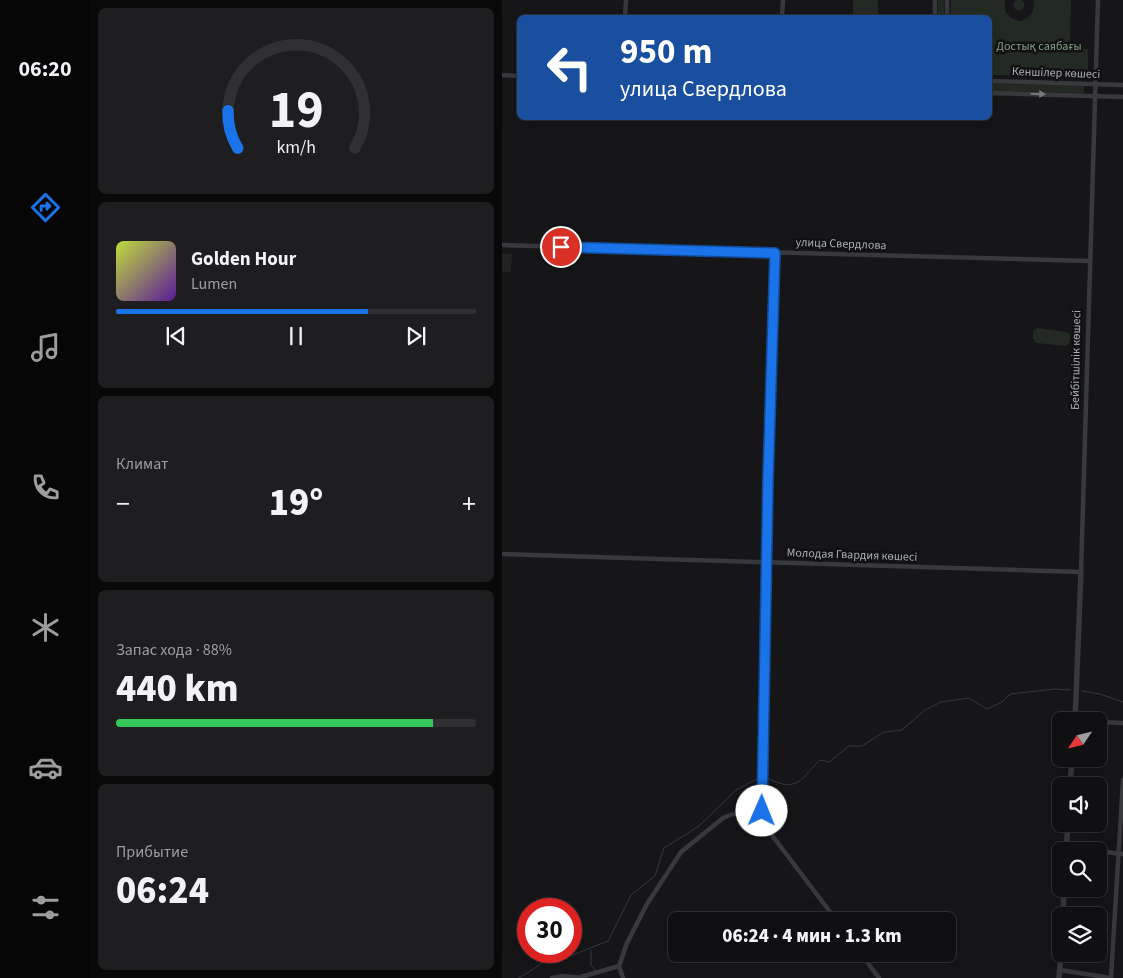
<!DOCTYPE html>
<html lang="ru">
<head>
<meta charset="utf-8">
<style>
	:root { --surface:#101012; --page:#1e1e20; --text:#f1f3f6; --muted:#9c9d9f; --line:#303032; --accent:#1a73e8 }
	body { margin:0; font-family:"Source Sans 3",sans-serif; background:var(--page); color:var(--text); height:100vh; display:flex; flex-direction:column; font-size:19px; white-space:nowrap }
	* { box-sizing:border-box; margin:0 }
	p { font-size:16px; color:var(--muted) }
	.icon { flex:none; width:28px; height:28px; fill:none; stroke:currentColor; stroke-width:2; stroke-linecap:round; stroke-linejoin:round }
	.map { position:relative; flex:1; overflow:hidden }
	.sheet { display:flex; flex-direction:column; gap:8px; padding:8px; background:#09090a; width:412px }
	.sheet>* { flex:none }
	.top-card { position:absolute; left:15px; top:15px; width:475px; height:105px; border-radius:8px; box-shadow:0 5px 20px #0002,0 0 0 1px var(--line); background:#1a4fa0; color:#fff; overflow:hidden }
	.needle { width:32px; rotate:235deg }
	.buttons { position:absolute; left:550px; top:712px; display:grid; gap:10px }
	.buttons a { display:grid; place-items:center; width:55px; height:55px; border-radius:8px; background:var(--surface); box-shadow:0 5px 20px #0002,0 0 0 1px var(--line); font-size:25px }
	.speed { position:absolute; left:15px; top:898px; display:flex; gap:10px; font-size:25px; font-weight:700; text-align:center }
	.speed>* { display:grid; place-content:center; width:65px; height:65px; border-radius:50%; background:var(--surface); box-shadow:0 5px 20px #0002,0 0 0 1px var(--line); line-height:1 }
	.speed .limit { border:8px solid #d22; background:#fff; color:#111 }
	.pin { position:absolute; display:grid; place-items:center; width:42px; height:42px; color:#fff; margin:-21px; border:2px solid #fff; border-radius:50%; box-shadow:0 1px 5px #0007 }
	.me { position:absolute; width:55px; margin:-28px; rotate:1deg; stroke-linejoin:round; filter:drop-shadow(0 0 4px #0008) }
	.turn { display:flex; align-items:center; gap:18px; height:105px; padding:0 20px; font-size:22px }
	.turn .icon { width:65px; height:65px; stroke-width:2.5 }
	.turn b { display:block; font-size:35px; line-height:42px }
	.big { font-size:38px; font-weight:800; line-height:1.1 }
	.sheet .card { flex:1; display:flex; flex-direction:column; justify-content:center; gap:8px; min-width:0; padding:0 18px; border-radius:8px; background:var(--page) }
	.sheet .dial { align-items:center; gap:0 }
	.dial svg { height:130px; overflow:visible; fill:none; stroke:var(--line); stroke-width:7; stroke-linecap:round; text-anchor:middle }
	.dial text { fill:var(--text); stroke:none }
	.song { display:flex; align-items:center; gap:15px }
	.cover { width:60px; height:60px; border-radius:8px; background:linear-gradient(135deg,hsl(70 70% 55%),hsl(270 70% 35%)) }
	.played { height:5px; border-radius:2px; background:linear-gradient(90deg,var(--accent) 70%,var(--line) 70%) }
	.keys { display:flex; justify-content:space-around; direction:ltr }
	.heat { display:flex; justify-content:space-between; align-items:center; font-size:28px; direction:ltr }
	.charge { height:8px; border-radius:4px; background:linear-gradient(90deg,#34c759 88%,var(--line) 0) }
	.trip { position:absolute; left:166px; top:912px; width:288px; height:50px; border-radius:8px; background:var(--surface); box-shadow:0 5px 20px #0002,0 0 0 1px var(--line); font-weight:800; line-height:50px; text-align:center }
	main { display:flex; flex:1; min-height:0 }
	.tabs { display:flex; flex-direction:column; width:90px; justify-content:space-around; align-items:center; background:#060607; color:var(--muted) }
	.tabs .icon { width:35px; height:35px }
	.tabs .current { color:var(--accent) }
	.tabs b { font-size:22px; color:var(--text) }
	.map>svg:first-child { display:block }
</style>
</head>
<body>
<main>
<nav class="tabs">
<b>06:20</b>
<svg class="icon current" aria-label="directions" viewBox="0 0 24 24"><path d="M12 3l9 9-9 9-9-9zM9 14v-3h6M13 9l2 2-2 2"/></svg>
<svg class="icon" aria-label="music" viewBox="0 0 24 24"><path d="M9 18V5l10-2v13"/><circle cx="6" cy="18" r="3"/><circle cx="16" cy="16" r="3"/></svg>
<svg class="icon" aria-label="phone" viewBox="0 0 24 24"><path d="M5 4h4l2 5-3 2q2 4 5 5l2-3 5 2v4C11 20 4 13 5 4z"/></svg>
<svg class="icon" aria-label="climate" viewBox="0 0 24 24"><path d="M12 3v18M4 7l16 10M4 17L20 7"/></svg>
<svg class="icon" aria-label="car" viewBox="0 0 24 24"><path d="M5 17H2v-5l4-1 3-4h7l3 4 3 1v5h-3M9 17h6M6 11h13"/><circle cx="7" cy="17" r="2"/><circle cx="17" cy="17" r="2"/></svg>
<svg class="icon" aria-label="filters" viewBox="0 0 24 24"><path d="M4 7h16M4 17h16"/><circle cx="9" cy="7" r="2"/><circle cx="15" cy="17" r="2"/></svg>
</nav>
<section class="sheet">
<div class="card dial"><svg viewBox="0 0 100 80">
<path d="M14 69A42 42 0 1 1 86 69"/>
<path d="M14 69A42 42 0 0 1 8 46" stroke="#1a73e8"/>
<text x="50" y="56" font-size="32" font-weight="700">19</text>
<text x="50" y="72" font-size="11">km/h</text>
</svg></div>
<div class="card">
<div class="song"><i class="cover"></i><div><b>Golden Hour</b><p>Lumen</p></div></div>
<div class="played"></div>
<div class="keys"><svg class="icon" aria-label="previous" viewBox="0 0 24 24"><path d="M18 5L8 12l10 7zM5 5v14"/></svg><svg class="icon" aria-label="pause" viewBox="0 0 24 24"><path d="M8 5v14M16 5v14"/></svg><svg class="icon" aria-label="next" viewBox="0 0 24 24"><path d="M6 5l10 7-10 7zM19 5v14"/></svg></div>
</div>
<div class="card"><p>Климат</p>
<div class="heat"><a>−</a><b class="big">19°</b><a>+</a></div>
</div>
<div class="card"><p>Запас хода · 88%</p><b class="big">440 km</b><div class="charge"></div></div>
<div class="card"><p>Прибытие</p><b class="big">06:24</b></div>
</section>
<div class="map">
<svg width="621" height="978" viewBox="0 0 621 978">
	<rect width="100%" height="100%" fill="#161618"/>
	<polygon fill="#222225" points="0,254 10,254 9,272 0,272"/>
	<g fill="#232a23">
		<circle cx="517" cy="5" r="5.5"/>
		<rect x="351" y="0" width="25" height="17"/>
		<rect x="436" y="0" width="6" height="17"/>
		<path d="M449,0H503C501,12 506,19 518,21C528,18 534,11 531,0H569L568,48L586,49V78L488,75V18L448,17Z"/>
		<polygon points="488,84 582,86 582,93 488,91"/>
		<polygon points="535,328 565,332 568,335 568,342 564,346 534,343 531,339 531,331"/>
	</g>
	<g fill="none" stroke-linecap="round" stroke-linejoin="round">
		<g stroke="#303a40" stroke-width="1">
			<polyline points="580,691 598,694 621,702"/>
			<path d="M267,779C295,793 299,779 318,760L327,762L347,746H360L382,732L400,730L423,710L439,702L467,698L485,709L500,702L508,694L553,689L568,690"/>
			<polyline points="89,950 89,965 94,971"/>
			<path d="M16,978C31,971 41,961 55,952L68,956L106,941L129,895L153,876L162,848L197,826L234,790L255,779"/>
		</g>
		<g stroke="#37393c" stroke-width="4.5">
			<polyline points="123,18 124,0"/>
			<polyline points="280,18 281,0"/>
			<polyline points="433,18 433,0"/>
			<polyline points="445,18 445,0"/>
			<polyline points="0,75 18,76"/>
			<polyline points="488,81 621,85"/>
			<polyline points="488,93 621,97"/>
			<polyline points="0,245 587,261"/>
			<polyline points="273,253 266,481 260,811 264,825 272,838 335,921"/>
			<polyline points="0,554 579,572 596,0"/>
			<polyline points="573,720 590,721"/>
			<polyline points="596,722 621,723"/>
			<polyline points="565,848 621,854"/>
			<polyline points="359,954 377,978"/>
			<polyline points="558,970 609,978"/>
			<polyline points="79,977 117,966"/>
			<polyline points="50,978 60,976 80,978"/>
			<polyline points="121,978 117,966 125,943 145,904 179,852 221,818 231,814 260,811"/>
			<polyline points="609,978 621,780"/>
		</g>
		<g stroke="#37393c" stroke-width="5.5">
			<polyline points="573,721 579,572"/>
			<polyline points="568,786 570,759"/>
			<polyline points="564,851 566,824"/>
			<polyline points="561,916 562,889"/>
			<polyline points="557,978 559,953"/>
		</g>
	</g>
	<defs><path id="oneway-solid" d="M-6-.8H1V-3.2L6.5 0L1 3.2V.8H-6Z" transform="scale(1.25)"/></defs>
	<use fill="#767980" href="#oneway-solid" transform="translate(536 94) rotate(1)"/>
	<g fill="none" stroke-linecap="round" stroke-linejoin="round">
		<defs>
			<polyline id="route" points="59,247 273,253 266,481 260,811"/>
		</defs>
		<use href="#route" stroke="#114b97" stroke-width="12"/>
		<use href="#route" stroke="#1a73e8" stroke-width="9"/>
	</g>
	<g text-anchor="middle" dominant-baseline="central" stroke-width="5" stroke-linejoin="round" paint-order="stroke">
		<g font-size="12" fill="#82a082" stroke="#111113">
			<text x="537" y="46">Достық саябағы</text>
		</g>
		<g font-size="12" fill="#a9aeb7" stroke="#111113">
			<text transform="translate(554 73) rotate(2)">Кеншілер көшесі</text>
			<text transform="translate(339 244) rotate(2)">улица Свердлова</text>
			<text transform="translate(574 360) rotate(-89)">Бейбітшілік көшесі</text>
			<text transform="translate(350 555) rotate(2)">Молодая Гвардия көшесі</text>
		</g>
	</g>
</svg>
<div class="buttons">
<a><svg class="needle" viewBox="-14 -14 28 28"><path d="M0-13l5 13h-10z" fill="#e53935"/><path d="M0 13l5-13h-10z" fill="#9c9d9f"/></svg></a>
<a><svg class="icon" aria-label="sound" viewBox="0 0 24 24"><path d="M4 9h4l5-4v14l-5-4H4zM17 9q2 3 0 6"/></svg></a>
<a><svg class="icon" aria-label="search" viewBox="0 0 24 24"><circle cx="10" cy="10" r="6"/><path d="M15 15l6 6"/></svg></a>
<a><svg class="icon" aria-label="layers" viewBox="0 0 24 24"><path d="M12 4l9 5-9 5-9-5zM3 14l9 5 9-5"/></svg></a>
</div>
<div class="speed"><div class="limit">30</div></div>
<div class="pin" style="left:59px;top:247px;background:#d93025"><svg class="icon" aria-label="arrive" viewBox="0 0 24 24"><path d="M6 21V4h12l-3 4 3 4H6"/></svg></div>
<svg class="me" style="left:260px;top:811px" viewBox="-20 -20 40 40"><circle r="19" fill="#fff"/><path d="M0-13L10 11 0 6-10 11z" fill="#1a73e8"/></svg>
<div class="trip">06:24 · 4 мин · 1.3 km</div>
<div class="top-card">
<div class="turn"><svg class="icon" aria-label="left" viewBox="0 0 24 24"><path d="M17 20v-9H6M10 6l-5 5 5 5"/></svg><div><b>950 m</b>улица Свердлова</div></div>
</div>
</div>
</main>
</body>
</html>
